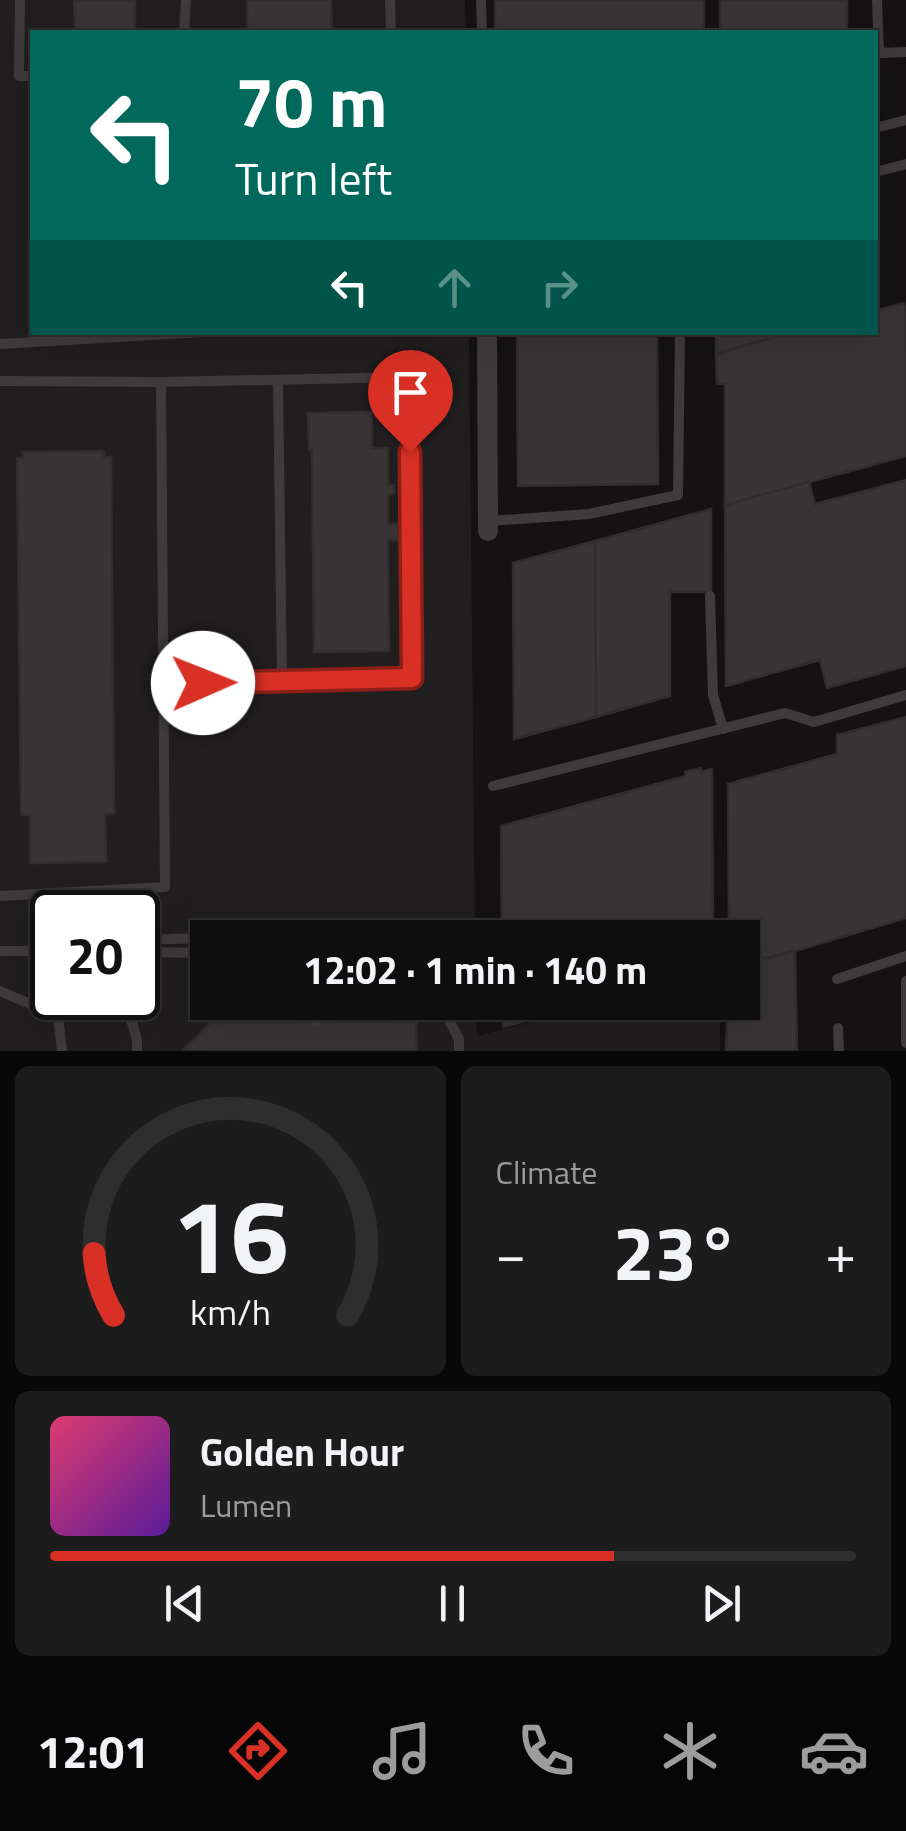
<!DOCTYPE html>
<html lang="en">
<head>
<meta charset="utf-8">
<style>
	:root { --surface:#0f0e0e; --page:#1d1c1c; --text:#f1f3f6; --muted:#9b9c9e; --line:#2f2e2e; --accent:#d93025 }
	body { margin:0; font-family:"Titillium Web",sans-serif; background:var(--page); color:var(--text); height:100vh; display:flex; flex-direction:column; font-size:38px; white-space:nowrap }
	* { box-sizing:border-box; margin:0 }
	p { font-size:32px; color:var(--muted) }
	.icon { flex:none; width:55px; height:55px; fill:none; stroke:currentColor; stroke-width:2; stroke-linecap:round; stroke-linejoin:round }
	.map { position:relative; height:1051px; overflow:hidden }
	.sheet { display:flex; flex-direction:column; gap:15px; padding:15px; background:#080808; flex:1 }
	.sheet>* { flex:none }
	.banner { position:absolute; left:30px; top:30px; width:848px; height:305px; border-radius:0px; box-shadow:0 10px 40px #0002,0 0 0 2px var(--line); background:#00695c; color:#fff; overflow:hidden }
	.speed { position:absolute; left:30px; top:890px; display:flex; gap:20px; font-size:50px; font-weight:700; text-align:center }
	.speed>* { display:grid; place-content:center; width:130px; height:130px; border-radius:50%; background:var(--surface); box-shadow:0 10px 40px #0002,0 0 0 2px var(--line); line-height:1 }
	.speed .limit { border:5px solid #111; border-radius:15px; background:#fff; color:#111 }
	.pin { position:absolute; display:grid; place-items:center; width:85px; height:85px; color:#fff; margin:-102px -42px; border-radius:50% 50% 50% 0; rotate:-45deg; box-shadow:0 0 10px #0007 }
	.pin .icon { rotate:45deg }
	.me { position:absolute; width:110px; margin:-55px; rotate:89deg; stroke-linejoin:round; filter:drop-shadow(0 0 8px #0008) }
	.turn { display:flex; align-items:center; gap:35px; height:210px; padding:0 40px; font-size:45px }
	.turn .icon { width:130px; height:130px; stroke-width:2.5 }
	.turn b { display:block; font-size:70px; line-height:85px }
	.lanes { display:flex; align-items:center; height:95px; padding:0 40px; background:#0003; justify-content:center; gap:50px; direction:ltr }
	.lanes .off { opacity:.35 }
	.big { font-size:75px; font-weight:700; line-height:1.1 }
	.sheet .tile { flex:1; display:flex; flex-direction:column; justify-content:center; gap:15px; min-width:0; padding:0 35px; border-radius:15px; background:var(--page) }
	.sheet .dial { align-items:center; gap:0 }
	.dial svg { height:260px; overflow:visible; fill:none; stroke:var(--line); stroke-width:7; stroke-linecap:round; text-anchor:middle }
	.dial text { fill:var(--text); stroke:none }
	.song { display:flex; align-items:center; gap:30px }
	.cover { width:120px; height:120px; border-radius:15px; background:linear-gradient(135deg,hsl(340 70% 55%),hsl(270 70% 35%)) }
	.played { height:10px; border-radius:5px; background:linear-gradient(90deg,var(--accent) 70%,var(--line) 70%) }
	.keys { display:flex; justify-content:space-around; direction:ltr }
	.heat { display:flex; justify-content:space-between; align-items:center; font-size:55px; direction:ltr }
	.sheet .tiles { flex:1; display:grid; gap:15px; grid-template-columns:1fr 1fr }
	.tile:last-child { grid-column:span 2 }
	.trip { position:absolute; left:190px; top:920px; width:570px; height:100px; border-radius:0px; background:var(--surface); box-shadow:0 10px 40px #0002,0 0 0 2px var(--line); font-weight:700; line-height:100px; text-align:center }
	.tabs { display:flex; height:160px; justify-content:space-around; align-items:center; background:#060606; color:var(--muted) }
	.tabs .icon { width:70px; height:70px }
	.tabs .active { color:var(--accent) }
	.tabs b { font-size:45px; color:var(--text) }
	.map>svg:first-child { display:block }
</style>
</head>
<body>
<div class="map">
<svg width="906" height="1051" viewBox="0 0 906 1051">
	<rect width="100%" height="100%" fill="#141213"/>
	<path fill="#211e1f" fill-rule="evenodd" d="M0,0H465L466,32H32V332L469,333L475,937L208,938V1002L476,1003L477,1036L602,1003H720V1051H0ZM52,912H138V998H52Z"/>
	<g fill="#393436" stroke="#302d2e" stroke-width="2.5">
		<polygon points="74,0 135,0 135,32 75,32"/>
		<polygon points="247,0 331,0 332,32 247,32"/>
		<rect x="495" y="0" width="209" height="32"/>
		<rect x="720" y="0" width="127" height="32"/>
		<polygon points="904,303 906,311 906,456 725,505 725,384 717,384 716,354 725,353 724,351 793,332 875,332 875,311"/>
		<polygon points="517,332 657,332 658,484 518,486"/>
		<polygon points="716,332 793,332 716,353"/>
		<polygon points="372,412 372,448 388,448 388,485 394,485 394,494 388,494 388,524 398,524 399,540 388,540 389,651 314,652 312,450 309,450 308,413"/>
		<polygon points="104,451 104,457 111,457 114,814 105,814 106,862 30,863 30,815 21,815 17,458 23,458 23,452"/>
		<polygon points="906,480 906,666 827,688 820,660 726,686 725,505 809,482 815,504"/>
		<polygon points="711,509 711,592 670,592 670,696 596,717 595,541"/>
		<polygon points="595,541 596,717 514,739 513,563"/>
		<polygon points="906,717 906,918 795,951 742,964 742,938 729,938 728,784 837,754 837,735"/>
		<polygon points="701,768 702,772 712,769 713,938 502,938 501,826 686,776 685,772"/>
		<polygon points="795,951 797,1051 726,1051 728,1002 742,1002 742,964"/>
		<polygon points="502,1002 594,1002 503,1027"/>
		<polygon points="416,1021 417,1051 182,1051 210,1023"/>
	</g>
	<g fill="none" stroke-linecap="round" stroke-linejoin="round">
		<g stroke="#3f3b3d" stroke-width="10">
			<polyline points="20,0 19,76 32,76"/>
			<polyline points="390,0 391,32"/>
			<polyline points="481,0 482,32"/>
			<polyline points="877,0 879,53 906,52"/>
			<polyline points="184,32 186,0"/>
			<polyline points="875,128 906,120"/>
			<polyline points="875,172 906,164"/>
			<polyline points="0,344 202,332"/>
			<polyline points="278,380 282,681"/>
			<polyline points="0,381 161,382 165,887 0,896"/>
			<polyline points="161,382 410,377 413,679 163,684"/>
			<polyline points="489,521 589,514 678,495 680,332"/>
			<polyline points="710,596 713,695 723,729"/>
			<polyline points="493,786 785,713 814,722 906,695"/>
			<polyline points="258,938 335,938"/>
			<polyline points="138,940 208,938"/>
			<polyline points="0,951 52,951"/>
			<polyline points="138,952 208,953"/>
			<polyline points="837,979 906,956"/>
			<polyline points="906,981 906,1043"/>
			<polyline points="0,991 58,1016 124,998"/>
			<polyline points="125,998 137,1040 137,1051"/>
			<polyline points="316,1002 316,1022"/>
			<polyline points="439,1002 459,1039 459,1051"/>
			<polyline points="58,1016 62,1051"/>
			<polyline points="838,1028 839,1051"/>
		</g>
		<polyline stroke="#3f3b3d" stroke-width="20" points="487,332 488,531"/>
	</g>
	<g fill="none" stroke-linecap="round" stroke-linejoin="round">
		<defs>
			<polyline id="route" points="203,683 412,678 410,452"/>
		</defs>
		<use href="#route" stroke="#8d1f18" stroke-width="25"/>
		<use href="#route" stroke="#d93025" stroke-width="18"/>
	</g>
</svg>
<div class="speed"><div class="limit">20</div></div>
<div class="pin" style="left:410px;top:452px;background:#d93025"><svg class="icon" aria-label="arrive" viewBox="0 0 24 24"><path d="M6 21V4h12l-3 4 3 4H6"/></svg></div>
<svg class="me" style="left:203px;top:683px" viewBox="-20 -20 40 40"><circle r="19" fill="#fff"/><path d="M0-13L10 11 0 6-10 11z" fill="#d93025"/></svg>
<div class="trip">12:02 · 1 min · 140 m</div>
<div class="banner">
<div class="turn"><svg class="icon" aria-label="left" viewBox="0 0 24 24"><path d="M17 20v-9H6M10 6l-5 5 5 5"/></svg><div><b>70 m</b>Turn left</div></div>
<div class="lanes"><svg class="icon" aria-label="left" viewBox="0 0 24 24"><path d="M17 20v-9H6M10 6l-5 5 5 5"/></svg><svg class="icon off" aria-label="ahead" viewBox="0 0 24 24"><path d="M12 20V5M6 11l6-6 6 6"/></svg><svg class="icon off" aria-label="right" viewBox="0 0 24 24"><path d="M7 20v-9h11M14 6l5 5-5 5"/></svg></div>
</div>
</div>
<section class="sheet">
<div class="tiles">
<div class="tile dial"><svg viewBox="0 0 100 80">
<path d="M14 69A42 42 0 1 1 86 69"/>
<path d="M14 69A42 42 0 0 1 8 50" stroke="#d93025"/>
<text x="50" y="56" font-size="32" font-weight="700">16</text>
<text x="50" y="72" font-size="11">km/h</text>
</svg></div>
<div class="tile"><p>Climate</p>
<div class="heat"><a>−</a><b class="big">23°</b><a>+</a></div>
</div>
<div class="tile">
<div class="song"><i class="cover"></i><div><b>Golden Hour</b><p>Lumen</p></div></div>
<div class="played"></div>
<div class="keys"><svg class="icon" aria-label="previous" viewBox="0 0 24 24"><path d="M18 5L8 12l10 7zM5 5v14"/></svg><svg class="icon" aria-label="pause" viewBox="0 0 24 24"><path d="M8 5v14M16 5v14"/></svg><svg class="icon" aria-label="next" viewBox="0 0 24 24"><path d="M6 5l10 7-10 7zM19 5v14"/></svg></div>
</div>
</div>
</section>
<nav class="tabs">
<b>12:01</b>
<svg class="icon active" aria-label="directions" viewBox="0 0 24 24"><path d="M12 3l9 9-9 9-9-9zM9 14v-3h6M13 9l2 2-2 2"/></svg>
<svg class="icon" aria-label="music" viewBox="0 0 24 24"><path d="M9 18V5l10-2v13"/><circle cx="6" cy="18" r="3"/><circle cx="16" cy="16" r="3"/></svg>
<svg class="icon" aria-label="phone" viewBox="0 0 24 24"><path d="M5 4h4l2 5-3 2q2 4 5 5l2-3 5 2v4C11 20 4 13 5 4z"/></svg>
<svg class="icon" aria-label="climate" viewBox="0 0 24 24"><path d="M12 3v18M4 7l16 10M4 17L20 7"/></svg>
<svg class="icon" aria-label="car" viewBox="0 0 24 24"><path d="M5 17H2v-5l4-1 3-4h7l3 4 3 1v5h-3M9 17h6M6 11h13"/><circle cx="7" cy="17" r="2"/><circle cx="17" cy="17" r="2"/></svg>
</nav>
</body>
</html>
